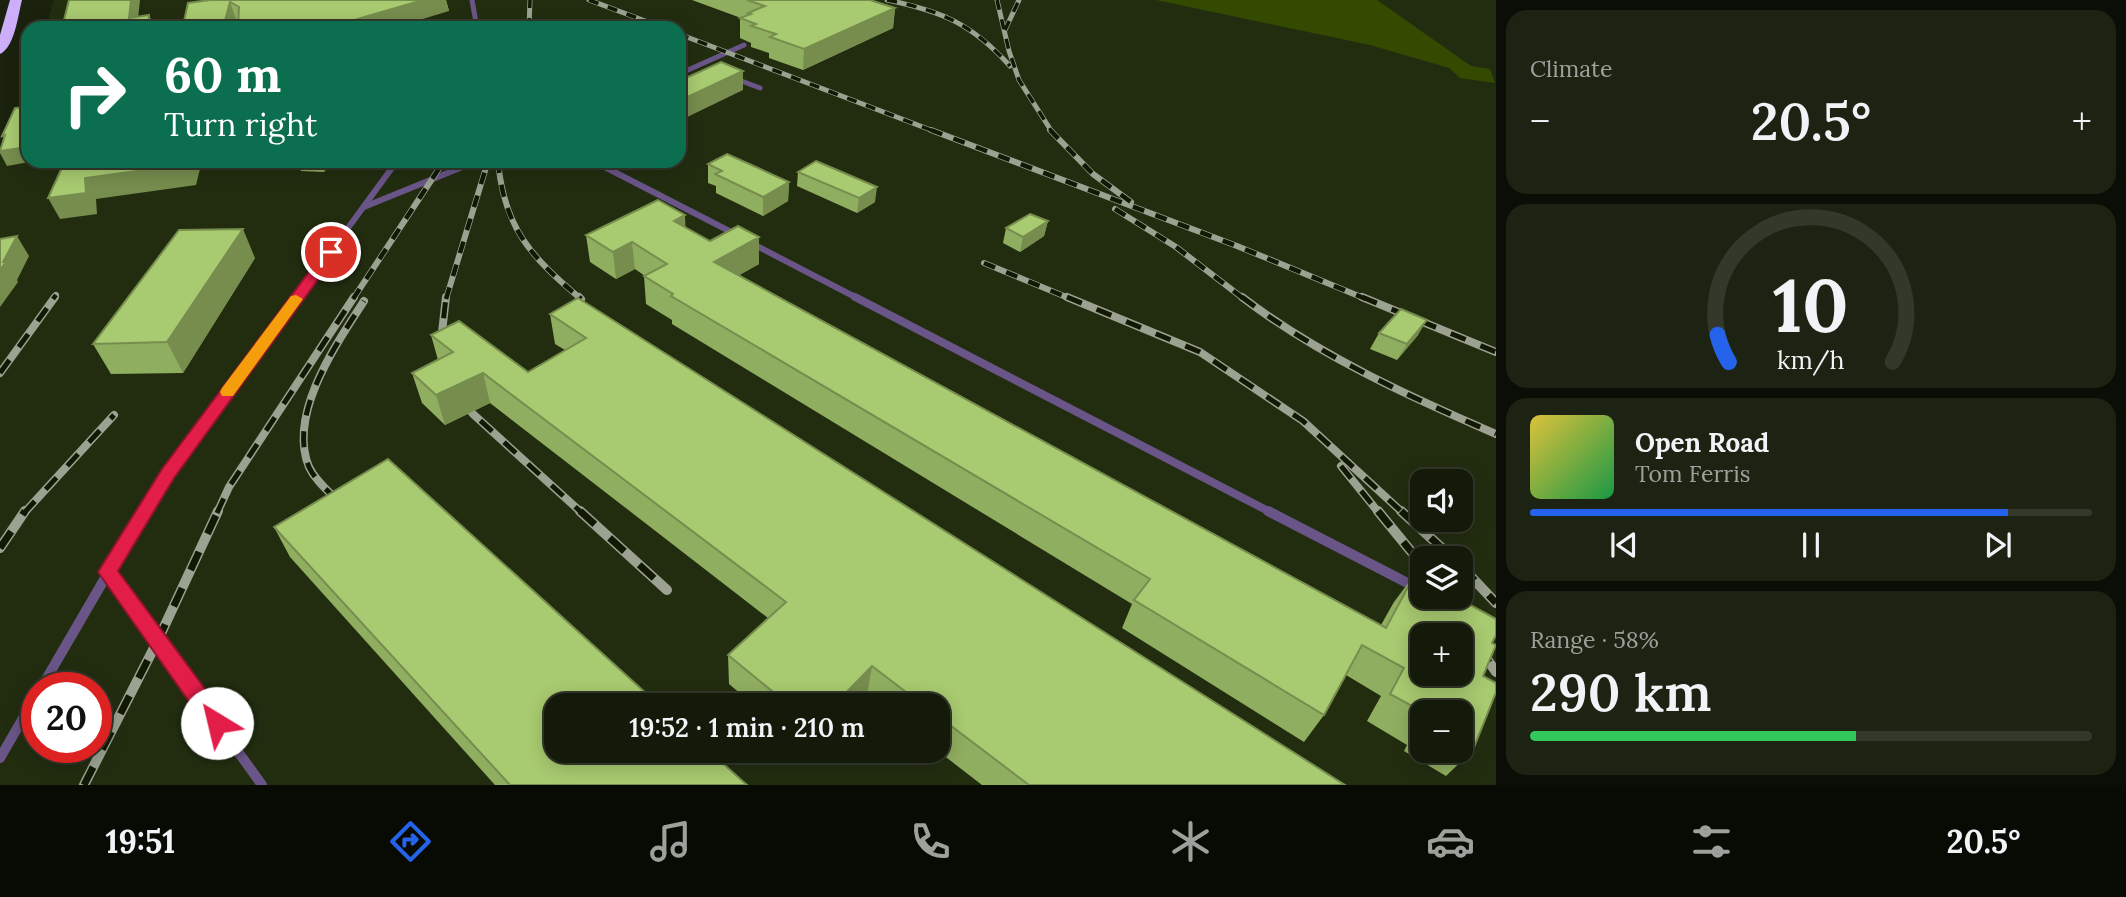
<!DOCTYPE html>
<html lang="en">
<head>
<meta charset="utf-8">
<style>
	:root { --surface:#141a0a; --page:#1d2313; --text:#f1f3f6; --muted:#9da19c; --line:#33382b; --accent:#2563eb }
	body { margin:0; font-family:Lora,serif; background:var(--page); color:var(--text); height:100vh; display:flex; flex-direction:column; font-size:26px; white-space:nowrap }
	* { box-sizing:border-box; margin:0 }
	p { font-size:23px; color:var(--muted) }
	.icon { flex:none; width:38px; height:38px; fill:none; stroke:currentColor; stroke-width:2; stroke-linecap:round; stroke-linejoin:round }
	.map { position:relative; flex:1; overflow:hidden }
	.drawer { display:flex; flex-direction:column; gap:10px; padding:10px; background:#0b0e06; width:630px }
	.drawer>* { flex:none }
	.banner { position:absolute; left:21px; top:21px; width:665px; height:147px; border-radius:21px; box-shadow:0 4px 18px #0003,0 0 0 2px var(--line); background:#0b6e4f; color:#fff; overflow:hidden }
	.controls { position:absolute; left:1410px; top:469px; display:grid; gap:14px }
	.controls a { display:grid; place-items:center; width:63px; height:63px; border-radius:14px; background:var(--surface); box-shadow:0 4px 18px #0003,0 0 0 2px var(--line); font-size:35px }
	.speed { position:absolute; left:21px; top:672px; display:flex; gap:14px; font-size:35px; font-weight:700; text-align:center }
	.speed>* { display:grid; place-content:center; width:91px; height:91px; border-radius:50%; background:var(--surface); box-shadow:0 4px 18px #0003,0 0 0 2px var(--line); line-height:1 }
	.speed .limit { border:10px solid #d22; background:#fff; color:#111 }
	.pin { position:absolute; display:grid; place-items:center; width:60px; height:60px; color:#fff; margin:-30px; border:4px solid #fff; border-radius:50%; box-shadow:0 2px 7px #0007 }
	.me { position:absolute; width:77px; margin:-38px; rotate:324deg; stroke-linejoin:round; filter:drop-shadow(0 0 5px #0008) }
	.turn { display:flex; align-items:center; gap:24px; height:147px; padding:0 28px; font-size:32px }
	.turn .icon { width:91px; height:91px; stroke-width:2.5 }
	.turn b { display:block; font-size:49px; line-height:60px }
	.big { font-size:52px; font-weight:600; line-height:1.1 }
	.drawer .card { flex:1; display:flex; flex-direction:column; justify-content:center; gap:10px; min-width:0; padding:0 24px; border-radius:21px; background:var(--page) }
	.drawer .dial { align-items:center; gap:0 }
	.dial svg { height:182px; overflow:visible; fill:none; stroke:var(--line); stroke-width:7; stroke-linecap:round; text-anchor:middle }
	.dial text { fill:var(--text); stroke:none }
	.song { display:flex; align-items:center; gap:21px }
	.cover { width:84px; height:84px; border-radius:10px; background:linear-gradient(135deg,hsl(50 70% 55%),hsl(140 70% 35%)) }
	.played { height:7px; border-radius:4px; background:linear-gradient(90deg,var(--accent) 85%,var(--line) 85%) }
	.keys { display:flex; justify-content:space-around; direction:ltr }
	.heat { display:flex; justify-content:space-between; align-items:center; font-size:38px; direction:ltr }
	.charge { height:10px; border-radius:5px; background:linear-gradient(90deg,#34c759 58%,var(--line) 0) }
	.trip { position:absolute; left:544px; top:693px; width:406px; height:70px; border-radius:21px; background:var(--surface); box-shadow:0 4px 18px #0003,0 0 0 2px var(--line); font-weight:600; line-height:70px; text-align:center }
	.menu { display:flex; height:112px; justify-content:space-around; align-items:center; background:#080a04; color:var(--muted) }
	.menu .icon { width:49px; height:49px }
	.menu .on { color:var(--accent) }
	.menu b { font-size:32px; color:var(--text) }
	main { display:flex; flex:1; min-height:0 }
	.map>svg:first-child { display:block }
</style>
</head>
<body>
<main>
<div class="map">
<svg width="1496" height="785" viewBox="0 0 1496 785">
	<rect width="100%" height="100%" fill="#1a220d"/>
	<path fill="#222d10" fill-rule="evenodd" d="M54,0H1496V785H0V145L16,120L28,85V161H679V28H46ZM1423,481H1461V520H1423ZM1423,558H1461V597H1423ZM1423,635H1461V674H1423ZM37,688H96V747H37ZM556,705H938V751H556ZM1423,712H1461V751H1423Z"/>
	<polygon fill="#344a00" points="1156,0 1377,0 1471,66 1490,69 1495,83 1460,78 1449,68 1370,45"/>
	<g fill="none" stroke-linecap="round" stroke-linejoin="round">
		<g stroke="#6a5588" stroke-width="5">
			<polyline points="472,0 477,28"/>
			<polyline points="679,74 744,45"/>
			<polyline points="736,79 760,88"/>
		</g>
		<g stroke="#6a5588" stroke-width="6">
			<polyline points="593,161 737,235"/>
			<polyline points="364,207 477,161"/>
			<polyline points="751,243 859,299"/>
			<polyline points="296,299 397,161"/>
		</g>
		<g stroke="#6a5588" stroke-width="8">
			<polyline points="855,297 1272,513"/>
			<polyline points="143,513 168,473 297,297"/>
		</g>
		<g stroke="#6a5588" stroke-width="10">
			<polyline points="1268,511 1423,591"/>
			<polyline points="108,571 262,785"/>
			<polyline points="41,688 144,511"/>
			<polyline points="0,758 37,694"/>
		</g>
		<path fill="#ccaefa" fill-rule="evenodd" d="M10,0H22C18,15 15,47 0,54V35Z"/>
		<defs>
			<g id="rail-far3">
				<polyline points="589,0 664,28"/>
				<path d="M887,0C942,11 972,24 1010,66"/>
				<polyline points="997,0 1009,51 1019,80 1052,132"/>
				<polyline points="529,28 530,0"/>
				<polyline points="1005,30 1019,0"/>
				<polyline points="679,34 936,132"/>
			</g>
			<g id="rail-far2">
				<polyline points="931,130 1237,246 1366,299"/>
				<polyline points="1050,130 1093,174 1131,202"/>
				<path d="M498,161C504,228 531,257 581,299"/>
				<polyline points="1115,209 1176,247 1244,299"/>
				<polyline points="984,263 1071,299"/>
				<polyline points="53,299 56,295"/>
				<polyline points="353,299 444,161"/>
				<polyline points="446,299 488,161"/>
			</g>
			<g id="rail-far1">
				<polyline points="579,297 581,299"/>
				<polyline points="1067,297 1200,352 1303,421 1403,513"/>
				<path d="M1242,297C1318,355 1408,396 1496,434"/>
				<polyline points="1362,297 1496,352"/>
				<polyline points="440,350 446,297"/>
				<polyline points="0,373 55,297"/>
				<polyline points="459,397 473,414 582,513"/>
				<polyline points="1341,466 1379,513"/>
				<path d="M337,500C327,490 315,480 309,467C287,414 337,343 364,301"/>
				<polyline points="24,513 114,415"/>
				<polyline points="217,513 229,487 354,297"/>
			</g>
			<g id="rail">
				<polyline points="580,511 667,590"/>
				<polyline points="1378,511 1423,566"/>
				<polyline points="1401,511 1453,558"/>
				<polyline points="0,548 25,511"/>
				<polyline points="1461,566 1496,603"/>
				<polyline points="1478,646 1496,672"/>
				<polyline points="84,785 158,640 218,511"/>
			</g>
		</defs>
		<use href="#rail-far3" stroke="#9ba291" stroke-width="5"/>
		<use href="#rail-far2" stroke="#9ba291" stroke-width="6"/>
		<use href="#rail-far1" stroke="#9ba291" stroke-width="8"/>
		<use href="#rail" stroke="#9ba291" stroke-width="10"/>
		<use href="#rail-far3" stroke="#111905" stroke-width="3.5" stroke-dasharray="10" stroke-linecap="butt"/>
		<use href="#rail-far2" stroke="#111905" stroke-width="4.5" stroke-dasharray="12" stroke-linecap="butt"/>
		<use href="#rail-far1" stroke="#111905" stroke-width="5" stroke-dasharray="16" stroke-linecap="butt"/>
		<use href="#rail" stroke="#111905" stroke-width="7" stroke-dasharray="20" stroke-linecap="butt"/>
	</g>
	<g fill="#90ae60" fill-rule="evenodd">
		<polygon points="203,0 446,0 449,11 238,20 236,19 234,28 187,28 184,21 205,1"/>
		<polygon points="692,0 870,0 895,8 893,28 803,70 769,58 769,53 751,47 751,43 740,38 740,18 741,18"/>
		<polygon points="297,161 333,161 324,172 301,171"/>
		<polygon points="708,164 789,182 788,201 763,216 716,193 716,186 708,183"/>
		<polygon points="798,172 875,202 857,213 797,186"/>
		<path d="M685,215V227L710,241L759,237V264L739,275L1381,625L1394,602L1415,574L1492,643L1483,676L1473,750L1446,776L1404,751L1407,745L1367,721L1381,696L1346,675L1324,715L1304,742L1122,628L1132,604L672,324V320L646,304L644,276H645L635,269L616,279L590,262L586,235ZM1423,712H1461V751H1423Z"/>
		<polygon points="1048,221 1044,236 1020,252 1003,243 1006,228"/>
		<polygon points="255,258 183,373 111,374 93,344"/>
		<polygon points="550,314 1345,785 982,785 938,751 938,705 880,705 867,695 858,705 754,705 729,684 728,655 768,618 490,403 445,425 422,403 412,373 438,360 431,335 528,372 565,350 555,344"/>
		<polygon points="1379,333 1418,335 1397,360 1370,349"/>
		<polygon points="274,527 747,785 495,785 290,557"/>
	</g>
	<g fill="#768d4e">
		<polygon points="131,0 140,0 137,28 129,18"/>
		<polygon points="423,0 446,0 449,11 393,28 334,28 333,26"/>
		<polygon points="230,2 236,19 234,28 223,28"/>
		<polygon points="895,8 893,28 803,70 804,49"/>
		<polygon points="149,15 155,28 148,28"/>
		<polygon points="193,20 196,28 187,28 184,21"/>
		<polygon points="743,71 743,90 679,121 679,101"/>
		<polygon points="5,135 28,145 28,161 35,161 7,166 0,153 0,151 10,150 2,136"/>
		<polygon points="188,161 202,161 196,185 96,199 97,214 60,219 48,198 85,178"/>
		<polygon points="320,161 333,161 324,172"/>
		<polygon points="789,182 788,201 763,216 763,197"/>
		<polygon points="877,187 875,202 857,213 859,198"/>
		<polygon points="685,215 686,242 674,221"/>
		<polygon points="1048,221 1044,236 1020,252 1023,237"/>
		<polygon points="243,229 255,258 183,373 167,342"/>
		<polygon points="17,236 29,256 17,280 18,282 0,307 0,270"/>
		<polygon points="759,237 759,264 715,289 714,262"/>
		<polygon points="632,242 635,269 616,279 613,252"/>
		<polygon points="1427,320 1418,335 1397,360 1407,344"/>
		<polygon points="483,373 490,403 445,425 436,395"/>
		<polygon points="872,666 867,695 858,705 834,705"/>
	</g>
	<g fill="#a8ca70" stroke="#768d4e" stroke-width="2" fill-rule="evenodd">
		<polygon points="69,0 131,0 129,18 149,15 148,28 62,28"/>
		<polygon points="210,0 423,0 333,26 336,28 238,28 239,7 230,2 223,28 192,28 193,20 184,21 188,3"/>
		<polygon points="747,0 870,0 895,8 804,49 770,37 776,34 751,26 756,24 740,18 751,14 748,13 765,6"/>
		<polygon points="721,62 743,71 679,101 679,81"/>
		<polygon points="28,107 28,145 27,147 0,151 5,135 2,136 15,108"/>
		<polygon points="727,154 789,182 763,197 715,174 722,171 708,164"/>
		<polygon points="65,161 188,161 187,164 85,178 86,193 48,198"/>
		<polygon points="816,161 877,187 859,198 798,172"/>
		<path d="M658,200L685,215L674,221L710,241L738,226L759,237L714,262L1386,628L1415,574L1423,578V597H1456L1496,619V635L1492,643L1496,645L1483,676L1496,683V692L1473,750L1461,743V712H1423L1390,694L1404,668L1362,645L1324,715L1134,600L1150,579L671,296L673,294L644,276L667,264L632,242L613,252L586,235ZM1423,635H1461V674H1423Z"/>
		<polygon points="1030,214 1048,221 1023,237 1006,228"/>
		<polygon points="243,229 167,342 93,344 179,230"/>
		<polygon points="17,236 3,262 6,262 0,270 0,239"/>
		<polygon points="578,298 1345,785 1029,785 938,716 938,705 923,705 872,666 834,705 789,705 728,655 786,602 483,373 436,395 412,373 453,352 431,335 459,321 528,372 586,338 550,314"/>
		<polygon points="1401,309 1427,320 1407,344 1379,333"/>
		<polygon points="388,459 659,705 556,705 556,751 709,751 747,785 510,785 274,527"/>
	</g>
	<polygon fill="#e11d48" stroke="#92132f" stroke-width="2" points="331,248 338,252 174,478 118,571 225,716 228,723 225,730 217,733 209,730 98,572 162,469 326,249"/>
	<polygon fill="#f59e0b" points="296,295 303,299 233,396 222,396 220,392 222,388 291,296"/>
</svg>
<div class="controls">
<a><svg class="icon" aria-label="sound" viewBox="0 0 24 24"><path d="M4 9h4l5-4v14l-5-4H4zM17 9q2 3 0 6"/></svg></a>
<a><svg class="icon" aria-label="layers" viewBox="0 0 24 24"><path d="M12 4l9 5-9 5-9-5zM3 14l9 5 9-5"/></svg></a>
<a>+</a>
<a>−</a>
</div>
<div class="speed"><div class="limit">20</div></div>
<div class="pin" style="left:331px;top:252px;background:#d93025"><svg class="icon" aria-label="arrive" viewBox="0 0 24 24"><path d="M6 21V4h12l-3 4 3 4H6"/></svg></div>
<svg class="me" style="left:217px;top:723px" viewBox="-20 -20 40 40"><circle r="19" fill="#fff"/><path d="M0-13L10 11 0 6-10 11z" fill="#e11d48"/></svg>
<div class="trip">19:52 · 1 min · 210 m</div>
<div class="banner">
<div class="turn"><svg class="icon" aria-label="right" viewBox="0 0 24 24"><path d="M7 20v-9h11M14 6l5 5-5 5"/></svg><div><b>60 m</b>Turn right</div></div>
</div>
</div>
<section class="drawer">
<div class="card"><p>Climate</p>
<div class="heat"><a>−</a><b class="big">20.5°</b><a>+</a></div>
</div>
<div class="card dial"><svg viewBox="0 0 100 80">
<path d="M14 69A42 42 0 1 1 86 69"/>
<path d="M14 69A42 42 0 0 1 9 57" stroke="#2563eb"/>
<text x="50" y="56" font-size="32" font-weight="700">10</text>
<text x="50" y="72" font-size="11">km/h</text>
</svg></div>
<div class="card">
<div class="song"><i class="cover"></i><div><b>Open Road</b><p>Tom Ferris</p></div></div>
<div class="played"></div>
<div class="keys"><svg class="icon" aria-label="previous" viewBox="0 0 24 24"><path d="M18 5L8 12l10 7zM5 5v14"/></svg><svg class="icon" aria-label="pause" viewBox="0 0 24 24"><path d="M8 5v14M16 5v14"/></svg><svg class="icon" aria-label="next" viewBox="0 0 24 24"><path d="M6 5l10 7-10 7zM19 5v14"/></svg></div>
</div>
<div class="card"><p>Range · 58%</p><b class="big">290 km</b><div class="charge"></div></div>
</section>
</main>
<nav class="menu">
<b>19:51</b>
<svg class="icon on" aria-label="directions" viewBox="0 0 24 24"><path d="M12 3l9 9-9 9-9-9zM9 14v-3h6M13 9l2 2-2 2"/></svg>
<svg class="icon" aria-label="music" viewBox="0 0 24 24"><path d="M9 18V5l10-2v13"/><circle cx="6" cy="18" r="3"/><circle cx="16" cy="16" r="3"/></svg>
<svg class="icon" aria-label="phone" viewBox="0 0 24 24"><path d="M5 4h4l2 5-3 2q2 4 5 5l2-3 5 2v4C11 20 4 13 5 4z"/></svg>
<svg class="icon" aria-label="climate" viewBox="0 0 24 24"><path d="M12 3v18M4 7l16 10M4 17L20 7"/></svg>
<svg class="icon" aria-label="car" viewBox="0 0 24 24"><path d="M5 17H2v-5l4-1 3-4h7l3 4 3 1v5h-3M9 17h6M6 11h13"/><circle cx="7" cy="17" r="2"/><circle cx="17" cy="17" r="2"/></svg>
<svg class="icon" aria-label="filters" viewBox="0 0 24 24"><path d="M4 7h16M4 17h16"/><circle cx="9" cy="7" r="2"/><circle cx="15" cy="17" r="2"/></svg>
<b>20.5°</b>
</nav>
</body>
</html>
